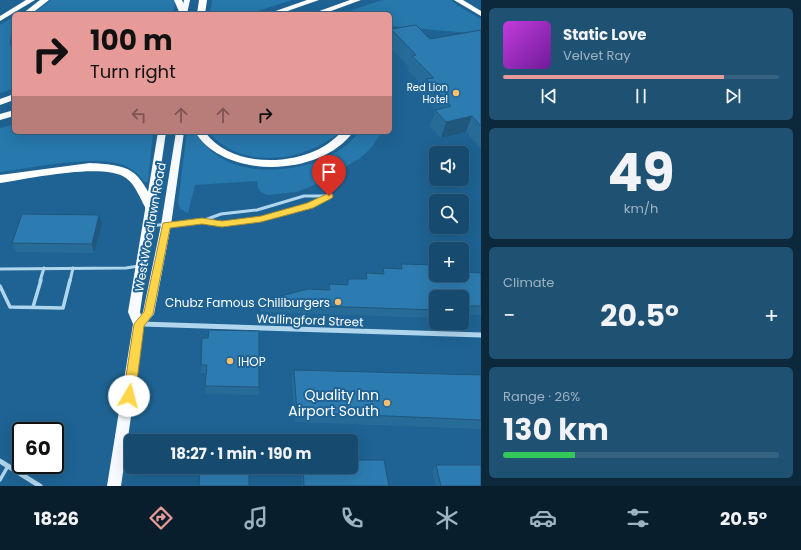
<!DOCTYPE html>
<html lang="en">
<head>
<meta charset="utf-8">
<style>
	:root { --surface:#164a6e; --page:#1f5173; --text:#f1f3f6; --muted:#9eb3c2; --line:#356281; --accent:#e69b98 }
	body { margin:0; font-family:Poppins,sans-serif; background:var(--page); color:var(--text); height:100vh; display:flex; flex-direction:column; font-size:15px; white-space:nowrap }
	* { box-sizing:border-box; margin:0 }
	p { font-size:13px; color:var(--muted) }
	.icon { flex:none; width:22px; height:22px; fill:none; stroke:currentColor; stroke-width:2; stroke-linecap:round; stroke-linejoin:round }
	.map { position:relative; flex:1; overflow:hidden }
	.drawer { display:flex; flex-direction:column; gap:8px; padding:8px; background:#0c293c; width:320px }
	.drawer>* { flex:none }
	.guide { position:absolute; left:12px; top:12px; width:380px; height:122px; border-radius:6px; box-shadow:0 4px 16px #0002,0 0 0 1px var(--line); background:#e69b98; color:#111; overflow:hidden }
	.controls { position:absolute; left:429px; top:146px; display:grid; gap:8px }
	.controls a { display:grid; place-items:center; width:40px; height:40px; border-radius:6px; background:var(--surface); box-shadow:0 4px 16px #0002,0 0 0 1px var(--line); font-size:20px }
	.speed { position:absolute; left:12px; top:422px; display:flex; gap:8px; font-size:20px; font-weight:700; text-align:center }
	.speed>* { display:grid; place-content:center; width:52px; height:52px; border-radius:50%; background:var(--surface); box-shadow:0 4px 16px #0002,0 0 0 1px var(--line); line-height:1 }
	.speed .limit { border:2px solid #111; border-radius:6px; background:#fff; color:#111 }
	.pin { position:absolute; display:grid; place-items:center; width:34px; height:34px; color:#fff; margin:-41px -17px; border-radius:50% 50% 50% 0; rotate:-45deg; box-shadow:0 0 4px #0007 }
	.pin .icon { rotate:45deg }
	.me { position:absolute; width:44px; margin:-22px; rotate:8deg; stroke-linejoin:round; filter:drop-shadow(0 0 3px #0008) }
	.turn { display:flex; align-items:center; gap:14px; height:84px; padding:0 12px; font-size:18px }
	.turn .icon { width:52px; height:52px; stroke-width:2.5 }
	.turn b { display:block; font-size:28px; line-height:34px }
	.lanes { display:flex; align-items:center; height:38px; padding:0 12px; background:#0003; justify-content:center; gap:20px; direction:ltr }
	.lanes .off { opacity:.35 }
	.big { font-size:30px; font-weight:700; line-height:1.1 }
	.drawer .widget { flex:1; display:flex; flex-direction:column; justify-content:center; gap:6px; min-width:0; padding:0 14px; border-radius:6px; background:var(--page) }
	.drawer .dial { align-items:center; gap:0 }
	.dial b { font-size:52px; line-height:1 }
	.song { display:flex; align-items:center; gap:12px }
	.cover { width:48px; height:48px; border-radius:6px; background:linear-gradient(135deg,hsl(290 70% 55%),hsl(280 70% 35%)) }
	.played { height:4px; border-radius:2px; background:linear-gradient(90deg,var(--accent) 80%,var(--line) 80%) }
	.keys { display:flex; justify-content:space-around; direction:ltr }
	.heat { display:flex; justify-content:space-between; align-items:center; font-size:22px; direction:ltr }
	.charge { height:6px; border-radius:3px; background:linear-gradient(90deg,#34c759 26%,var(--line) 0) }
	.trip { position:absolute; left:124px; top:434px; width:234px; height:40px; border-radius:6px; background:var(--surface); box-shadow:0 4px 16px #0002,0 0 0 1px var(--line); font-weight:700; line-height:40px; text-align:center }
	.tabs { display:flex; height:64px; justify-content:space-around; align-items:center; background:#091e2c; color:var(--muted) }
	.tabs .icon { width:28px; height:28px }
	.tabs .selected { color:var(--accent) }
	.tabs b { font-size:18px; color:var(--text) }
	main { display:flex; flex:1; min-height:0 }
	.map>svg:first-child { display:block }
</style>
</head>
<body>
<main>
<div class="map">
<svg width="481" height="486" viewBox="0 0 481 486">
	<rect width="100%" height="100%" fill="#1e6393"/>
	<g fill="#2778ac">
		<polygon points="51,0 175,0 175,2 173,14 32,14"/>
		<polygon points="212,0 292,0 249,14 210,14"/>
		<polygon points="382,0 451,0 458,6 481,19 481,34 390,26 390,14 341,14"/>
		<polygon points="14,16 14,24 10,39 10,45 14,51 14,89 0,93 0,25"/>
		<path d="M14,124V132H153L148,182H144C138,173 130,167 120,164C92,155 30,168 0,172V128Z"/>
		<path d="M187,132H194C201,142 210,151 221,158C260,181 331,169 359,132H382L371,148L359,159L312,186L297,192L267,195L261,192L258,188L257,181L195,185L188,213L180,209L178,203Z"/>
		<path d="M208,132H340C304,162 242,171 208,132Z"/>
	</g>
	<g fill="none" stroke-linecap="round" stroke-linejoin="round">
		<g stroke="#b0d6ee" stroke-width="3">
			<polyline points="203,221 222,224 261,219 310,205 328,197"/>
			<polyline points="148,226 202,221 221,214 257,210 304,196 329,196"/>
			<polyline points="0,269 126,268 139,266"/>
			<polyline points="40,281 44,268"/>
			<polyline points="70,281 73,268"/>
		</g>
		<g stroke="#b0d6ee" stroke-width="3.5">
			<polyline points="0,286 10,307 63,308 70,280"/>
			<polyline points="33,307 41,280"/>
			<polyline points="0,480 8,466"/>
		</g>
		<g stroke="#b0d6ee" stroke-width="5">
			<polyline points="142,324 481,335"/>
			<polyline points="0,461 40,486"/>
		</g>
		<g fill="#f7fbff" fill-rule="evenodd">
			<polygon points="184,0 190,0 187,14 181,14"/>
			<polygon points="158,132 166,132 140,312 141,315 143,312 161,225 176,132 184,132 171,225 154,314 144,326 121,486 107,486 133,324 128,312"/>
		</g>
		<g fill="#fff" fill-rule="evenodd">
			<polygon points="26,0 35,0 0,21 0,16"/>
			<polygon points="40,0 49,0 31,14 22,14"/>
			<polygon points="174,0 182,0 188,14 180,14"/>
			<polygon points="199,0 207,0 205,14 197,14"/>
			<polygon points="307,0 319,0 279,14 267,14"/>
			<polygon points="350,0 361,0 323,14 311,14"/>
			<polygon points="454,0 463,0 481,11 481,16"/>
			<polygon points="14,94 14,100 0,105 0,99"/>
			<polygon points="14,110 14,116 0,120 0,114"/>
			<path d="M195,132H205C229,165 283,166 317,150C326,146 334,139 342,132H353C321,177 225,180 195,132Z"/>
			<path d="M90,163C104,164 124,164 135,174C144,182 150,196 156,206L154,209H146C141,200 135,184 126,178C104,162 28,179 0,183V175Z"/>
		</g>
	</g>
	<g fill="#276b98">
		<polygon points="391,29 430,39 481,30 481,149 466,132 441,138 430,126 435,110 421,95 424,87 408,71 409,67 390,47 390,33"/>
		<polygon points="102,224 94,253 16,252 12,243"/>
		<polygon points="401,264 436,275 481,273 481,315 462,314 462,297 436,297 436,318 261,312 261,301 328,290 329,284 346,285 348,279 365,279 366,273 382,273 383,268 399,269"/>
		<polygon points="202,338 259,387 259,395 206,394 205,386 206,373 201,373 201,365"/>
		<polygon points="294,370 481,375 481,429 295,422 292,380"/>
		<polygon points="436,465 481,486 436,486 432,471"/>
		<polygon points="301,467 351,467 389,486 302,486"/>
	</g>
	<g fill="#20577c">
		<polygon points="472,116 466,132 441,138 446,122"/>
		<polygon points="99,215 102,224 94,253 92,244"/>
	</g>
	<g fill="#2d7cb1" stroke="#20577c">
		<polygon points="416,25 430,39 481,30 481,126 472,116 446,122 435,110 451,106 426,79 434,78 412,56 416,55 391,29"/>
		<polygon points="22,214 99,215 92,244 12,243"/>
		<polygon points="401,264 436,265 436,275 462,275 462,272 481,273 481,306 463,306 464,311 462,310 462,297 436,297 436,310 261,304 261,301 308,289 330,290 329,284 348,285 348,279 367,279 366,273 384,274 383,268 402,269"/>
		<polygon points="209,330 259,331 259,387 205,386 207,365 201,365 202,338 208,338"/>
		<polygon points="294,370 481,375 481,420 297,412"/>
		<polygon points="202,434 249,434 249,441 201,441"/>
		<polygon points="351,460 384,460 389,486 304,486 303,467 351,467"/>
		<polygon points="436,465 481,465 481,486 441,486"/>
		<polygon points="200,467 249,467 249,486 199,486"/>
	</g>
	<polygon fill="#ffd54a" stroke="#a68a30" points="329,193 332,194 333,196 332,198 313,208 261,222 222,227 202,224 170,228 153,314 144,326 135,396 133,400 129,401 125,400 123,396 134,324 144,312 163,223 202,218 222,221 261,216 307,203"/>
	<g fill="#fdbe6f" stroke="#1e6393" stroke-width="1.5">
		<circle cx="456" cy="93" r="4"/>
		<circle cx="338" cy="302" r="4"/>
		<circle cx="230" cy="361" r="4"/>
		<circle cx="387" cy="403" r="4"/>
	</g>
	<g text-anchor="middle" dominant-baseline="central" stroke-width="4" stroke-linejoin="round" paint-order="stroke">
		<g font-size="10" fill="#fff" stroke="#1e6393" text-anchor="end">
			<text x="448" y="87">Red Lion<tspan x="448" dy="12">Hotel</tspan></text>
		</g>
		<g font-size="12" fill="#fff" stroke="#1e6393">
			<text transform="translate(150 227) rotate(-80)">West Woodlawn Road</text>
			<text transform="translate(310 320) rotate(2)">Wallingford Street</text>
		</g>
		<g font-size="12" fill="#fff" stroke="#1e6393" text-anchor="end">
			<text x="330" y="302">Chubz Famous Chiliburgers</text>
			<text x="238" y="361" text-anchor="start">IHOP</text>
		</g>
		<g font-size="14" fill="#fff" stroke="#1e6393" text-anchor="end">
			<text x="379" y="395">Quality Inn<tspan x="379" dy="16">Airport South</tspan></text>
		</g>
	</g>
</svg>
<div class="controls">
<a><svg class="icon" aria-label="sound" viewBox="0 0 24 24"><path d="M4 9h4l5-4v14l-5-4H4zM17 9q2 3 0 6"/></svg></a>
<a><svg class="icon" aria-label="search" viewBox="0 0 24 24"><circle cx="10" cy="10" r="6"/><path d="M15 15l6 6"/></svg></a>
<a>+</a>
<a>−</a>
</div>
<div class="speed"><div class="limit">60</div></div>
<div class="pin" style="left:329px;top:196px;background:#d93025"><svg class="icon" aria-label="arrive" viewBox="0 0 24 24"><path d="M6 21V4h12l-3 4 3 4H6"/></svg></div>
<svg class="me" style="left:129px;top:396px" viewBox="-20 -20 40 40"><circle r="19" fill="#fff"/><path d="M0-13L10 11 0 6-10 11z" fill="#ffd54a"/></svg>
<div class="trip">18:27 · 1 min · 190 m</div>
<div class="guide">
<div class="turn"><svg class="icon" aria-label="right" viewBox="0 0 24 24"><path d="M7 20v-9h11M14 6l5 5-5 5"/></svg><div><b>100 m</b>Turn right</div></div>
<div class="lanes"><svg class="icon off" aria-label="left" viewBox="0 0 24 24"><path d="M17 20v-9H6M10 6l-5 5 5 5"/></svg><svg class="icon off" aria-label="ahead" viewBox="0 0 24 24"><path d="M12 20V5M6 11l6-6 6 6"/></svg><svg class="icon off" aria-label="ahead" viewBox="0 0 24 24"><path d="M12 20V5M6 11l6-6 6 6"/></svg><svg class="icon" aria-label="right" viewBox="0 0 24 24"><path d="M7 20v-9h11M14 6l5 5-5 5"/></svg></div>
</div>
</div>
<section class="drawer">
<div class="widget">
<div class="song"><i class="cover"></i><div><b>Static Love</b><p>Velvet Ray</p></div></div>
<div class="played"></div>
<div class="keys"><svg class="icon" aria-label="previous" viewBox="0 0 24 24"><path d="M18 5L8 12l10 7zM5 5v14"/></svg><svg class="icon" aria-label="pause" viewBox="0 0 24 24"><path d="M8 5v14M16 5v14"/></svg><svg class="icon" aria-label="next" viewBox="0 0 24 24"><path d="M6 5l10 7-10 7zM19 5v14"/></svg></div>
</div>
<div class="widget dial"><b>49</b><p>km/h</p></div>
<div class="widget"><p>Climate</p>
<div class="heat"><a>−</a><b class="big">20.5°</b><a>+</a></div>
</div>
<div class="widget"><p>Range · 26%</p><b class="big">130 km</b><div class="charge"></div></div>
</section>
</main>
<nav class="tabs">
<b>18:26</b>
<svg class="icon selected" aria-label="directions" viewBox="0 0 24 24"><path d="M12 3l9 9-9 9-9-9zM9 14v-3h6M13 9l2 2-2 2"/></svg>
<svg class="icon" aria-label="music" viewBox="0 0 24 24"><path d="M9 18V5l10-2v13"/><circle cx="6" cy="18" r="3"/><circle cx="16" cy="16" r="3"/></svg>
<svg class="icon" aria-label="phone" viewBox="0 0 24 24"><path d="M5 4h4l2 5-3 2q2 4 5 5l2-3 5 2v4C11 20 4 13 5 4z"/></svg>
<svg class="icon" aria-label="climate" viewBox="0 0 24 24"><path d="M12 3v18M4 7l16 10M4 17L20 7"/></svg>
<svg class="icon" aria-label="car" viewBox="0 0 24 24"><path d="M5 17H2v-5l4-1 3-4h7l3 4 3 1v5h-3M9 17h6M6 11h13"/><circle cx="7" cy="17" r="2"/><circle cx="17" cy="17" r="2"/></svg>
<svg class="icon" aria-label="filters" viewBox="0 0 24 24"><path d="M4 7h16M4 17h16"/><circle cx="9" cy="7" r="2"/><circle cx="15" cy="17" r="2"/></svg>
<b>20.5°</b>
</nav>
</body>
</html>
